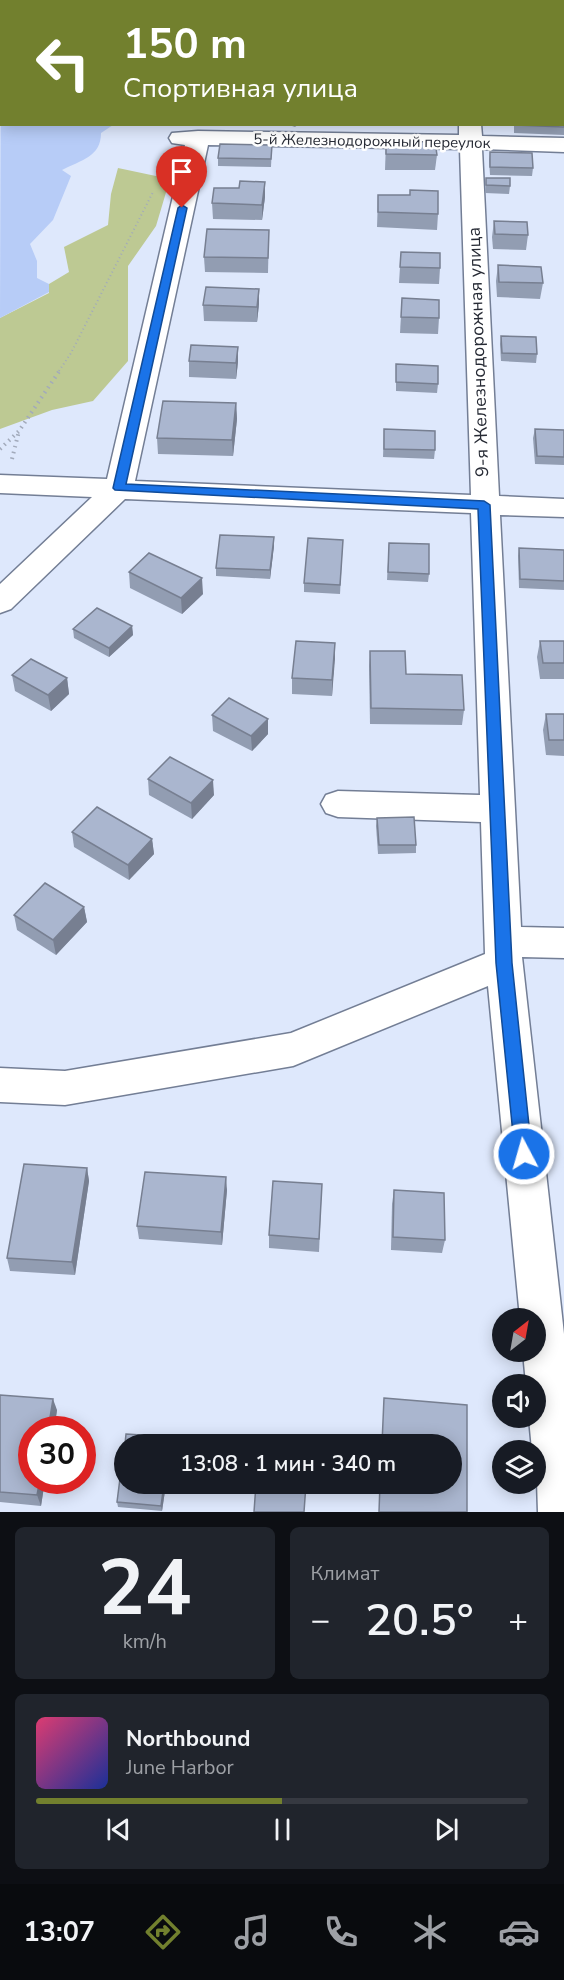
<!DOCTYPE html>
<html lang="ru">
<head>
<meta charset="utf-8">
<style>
	:root { --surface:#171b24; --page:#20242c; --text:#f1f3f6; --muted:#9ea1a6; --line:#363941; --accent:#72802e }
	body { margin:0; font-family:"Nunito Sans",sans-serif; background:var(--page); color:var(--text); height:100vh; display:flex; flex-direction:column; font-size:22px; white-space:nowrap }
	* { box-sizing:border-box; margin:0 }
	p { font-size:20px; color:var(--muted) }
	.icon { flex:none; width:33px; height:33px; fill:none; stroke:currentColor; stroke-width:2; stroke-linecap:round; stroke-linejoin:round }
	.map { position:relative; height:1512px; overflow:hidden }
	.side { display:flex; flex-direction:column; gap:15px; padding:15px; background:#0d0f14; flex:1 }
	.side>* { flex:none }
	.top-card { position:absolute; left:0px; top:0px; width:564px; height:126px; box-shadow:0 3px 15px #0003; background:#72802e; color:#fff; overflow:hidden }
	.needle { width:39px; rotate:31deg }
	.tools { position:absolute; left:492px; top:1308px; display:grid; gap:12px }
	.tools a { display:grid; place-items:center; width:54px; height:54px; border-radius:50%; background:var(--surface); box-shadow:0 3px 15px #0003; font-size:30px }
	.speed { position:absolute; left:18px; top:1416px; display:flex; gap:12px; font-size:30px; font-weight:700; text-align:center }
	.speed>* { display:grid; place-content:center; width:78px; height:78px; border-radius:50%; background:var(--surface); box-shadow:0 3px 15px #0003; line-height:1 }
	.speed .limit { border:9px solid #d22; background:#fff; color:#111 }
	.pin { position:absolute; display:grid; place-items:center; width:51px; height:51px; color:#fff; margin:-62px -26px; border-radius:50% 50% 50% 0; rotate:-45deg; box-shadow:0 0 6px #0007 }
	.pin .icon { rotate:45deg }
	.me { position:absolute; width:66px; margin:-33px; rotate:354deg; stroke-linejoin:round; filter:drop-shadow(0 0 4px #0008) }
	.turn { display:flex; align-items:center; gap:21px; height:126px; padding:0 24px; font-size:27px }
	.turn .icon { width:78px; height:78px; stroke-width:2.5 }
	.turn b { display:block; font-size:42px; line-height:51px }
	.big { font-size:45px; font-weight:600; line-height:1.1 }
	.side .tile { flex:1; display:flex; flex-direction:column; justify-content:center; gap:9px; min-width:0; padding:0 21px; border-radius:9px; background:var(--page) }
	.side .dial { align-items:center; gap:0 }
	.dial b { font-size:78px; line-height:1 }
	.song { display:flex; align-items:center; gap:18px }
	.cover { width:72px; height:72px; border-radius:9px; background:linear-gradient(135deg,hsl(340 70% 55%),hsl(230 70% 35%)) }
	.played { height:6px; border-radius:3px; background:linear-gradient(90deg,var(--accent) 50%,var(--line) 50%) }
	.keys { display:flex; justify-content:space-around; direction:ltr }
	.heat { display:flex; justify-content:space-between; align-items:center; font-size:33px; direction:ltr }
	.side .tiles { flex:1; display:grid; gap:15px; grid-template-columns:1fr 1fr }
	.tile:last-child { grid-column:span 2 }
	.trip { position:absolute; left:114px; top:1434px; width:348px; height:60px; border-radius:30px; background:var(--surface); box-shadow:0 3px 15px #0003; font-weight:600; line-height:60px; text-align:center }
	.dock { display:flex; height:96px; justify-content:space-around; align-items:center; background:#090b0e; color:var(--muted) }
	.dock .icon { width:42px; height:42px }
	.dock .current { color:var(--accent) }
	.dock b { font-size:27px; color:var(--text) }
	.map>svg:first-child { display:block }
</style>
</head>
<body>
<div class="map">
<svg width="564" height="1512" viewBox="0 0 564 1512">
	<rect width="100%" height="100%" fill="#dee8fc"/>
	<polygon fill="#bdc993" points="118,168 170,179 156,226 128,266 128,361 93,401 52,410 0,429 0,318 49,293 49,284 69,272 64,247 108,225 111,194"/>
	<g fill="#b7ccf7">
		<polygon points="19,0 321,0 17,1"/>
		<path d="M1,10L2,124L113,125L101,133C101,157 81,160 62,170L71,176L53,220L30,244L37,261V278L49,284V292L0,318Z"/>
	</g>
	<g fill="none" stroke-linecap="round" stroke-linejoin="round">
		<defs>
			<g id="minor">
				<polygon points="452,0 472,0 473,2 453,2"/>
				<path d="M459,124H481L482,136L564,138V152L482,149L499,496L564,499V517L500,515L521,927L564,928V958L522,957L564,1334V1512H538L536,1450H532L529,1418H536V1384H526L523,1352H536V1318H520L488,986L293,1066L65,1105L0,1102V1068L65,1071L291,1033L485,954L481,822L338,817L326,813L321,804L326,795L338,791L480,795L471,513L125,499L11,609L0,613V584L92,497L0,493V475L107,479L185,145L172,143L169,138L172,133L198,131L459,135ZM208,145L460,149L471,495L135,481Z"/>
			</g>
		</defs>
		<use href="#minor" stroke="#737e95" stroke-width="3"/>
		<polyline stroke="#a2aabb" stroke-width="2" stroke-dasharray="1 3" stroke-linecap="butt" points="59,371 71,353 153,192"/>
		<g stroke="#a2aabb" stroke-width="4" stroke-dasharray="1.5 4.5" stroke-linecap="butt">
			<polyline points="0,449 19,431 60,370"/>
			<polyline points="12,459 19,431"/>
		</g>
		<use href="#minor" fill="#fff" fill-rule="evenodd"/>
	</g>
	<g fill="#929db2">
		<rect x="493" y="0" width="41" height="2"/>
		<polygon points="562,81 564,81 564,135 514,133 514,124 562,124"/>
		<polygon points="286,124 299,124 295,127"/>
		<polygon points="386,141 437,155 435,170 385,170"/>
		<polygon points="272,145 271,167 218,166 218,158"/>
		<polygon points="490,152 533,168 532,176 490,175 489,160"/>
		<polygon points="486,178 510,186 509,194 485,193"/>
		<polygon points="265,182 265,197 262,220 213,219 212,203"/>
		<polygon points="378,195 410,195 438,214 437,230 377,227"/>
		<polygon points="494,221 528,235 526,250 493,249 492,237"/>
		<polygon points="269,230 268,273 205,272 204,257"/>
		<polygon points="401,252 440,268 439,284 399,283"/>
		<polygon points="498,265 543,283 540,299 497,297 496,281"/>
		<polygon points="402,298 439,318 438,334 400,333"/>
		<polygon points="259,304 257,322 204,321 203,305"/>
		<polygon points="501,336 537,354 536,363 501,361 500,344"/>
		<polygon points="238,347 238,362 236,379 189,377 189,361"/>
		<polygon points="396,364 438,384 437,393 396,391"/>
		<polygon points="236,403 237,419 233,456 158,454 157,438"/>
		<polygon points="384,429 435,450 434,459 383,457"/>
		<polygon points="535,429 564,430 564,465 535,464 533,438"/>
		<polygon points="343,540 340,594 304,592 304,583"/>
		<polygon points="389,543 429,574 428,582 387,580"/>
		<polygon points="274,546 270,579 216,576 216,568"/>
		<polygon points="519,548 564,550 564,590 519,588 518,556"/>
		<polygon points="129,572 203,594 182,614 130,588"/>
		<polygon points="132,626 133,635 109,657 74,638 73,629"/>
		<polygon points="540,641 564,641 564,679 540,679 537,657"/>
		<polygon points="335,643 332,696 292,694 292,678"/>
		<polygon points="370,651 464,710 462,725 370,724 369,666"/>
		<polygon points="12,675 67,678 69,694 51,711 15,691"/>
		<polygon points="546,714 564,714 564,756 546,755 543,730"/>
		<polygon points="212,715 268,719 268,734 252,751 213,731"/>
		<polygon points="148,779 214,795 192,819 149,795"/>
		<polygon points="377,818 416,845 416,853 378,854 376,826"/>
		<polygon points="72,832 152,839 154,854 129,880 74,847"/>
		<polygon points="84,907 87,922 56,955 17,930 14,915"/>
		<polygon points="87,1168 89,1181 75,1275 10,1271 7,1258"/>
		<polygon points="322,1184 319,1252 269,1248 269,1235"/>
		<polygon points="227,1190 222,1245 139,1239 137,1226"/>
		<polygon points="394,1190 445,1240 442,1253 391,1250 392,1204"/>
		<polygon points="0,1395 57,1410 54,1430 32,1430 45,1480 41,1506 0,1502"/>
		<polygon points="166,1484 162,1511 118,1507 117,1502"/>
	</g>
	<g fill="#777f91">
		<polygon points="265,182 265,197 262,220 262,205"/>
		<polygon points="259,289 259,304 257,322 257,307"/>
		<polygon points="238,347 238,362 236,379 236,363"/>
		<polygon points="236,403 237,419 233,456 232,440"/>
		<polygon points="274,537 274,546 270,579 270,570"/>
		<polygon points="202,578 203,594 182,614 181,598"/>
		<polygon points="132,626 133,635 109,657 109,648"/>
		<polygon points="335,643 335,659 332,696 332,680"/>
		<polygon points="67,678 69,694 51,711 48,695"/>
		<polygon points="268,719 268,734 252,751 251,736"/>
		<polygon points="213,780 214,795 192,819 191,803"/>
		<polygon points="152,839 154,854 129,880 128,865"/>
		<polygon points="84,907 87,922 56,955 53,940"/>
		<polygon points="87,1168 89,1181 75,1275 72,1262"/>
		<polygon points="226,1177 227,1190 222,1245 221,1232"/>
		<polygon points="53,1399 57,1410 54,1430 48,1430"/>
		<polygon points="40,1480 45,1480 41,1506 37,1495"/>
		<polygon points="164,1484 166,1484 162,1511 161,1506"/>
	</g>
	<g fill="#aab6cf" stroke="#777f91" stroke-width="1.5">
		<polygon points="505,0 534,0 534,1"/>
		<rect x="562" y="81" width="2" height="16"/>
		<polygon points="562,110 564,110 564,127 515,125 562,124"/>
		<polygon points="386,141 435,142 437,155 386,154"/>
		<polygon points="220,144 272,145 271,159 218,158"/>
		<polygon points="490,152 532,153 533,168 490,167"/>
		<polygon points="486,178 510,178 510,186 486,185"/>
		<polygon points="240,181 265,182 262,205 212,203 214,188 239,188"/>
		<polygon points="410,190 438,191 438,214 378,212 378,195 410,195"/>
		<polygon points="494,221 527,222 528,235 495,234"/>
		<polygon points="207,229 269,230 268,258 204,257"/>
		<polygon points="401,252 440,253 440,268 400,267"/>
		<polygon points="498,265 541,267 543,283 499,282"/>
		<polygon points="206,287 259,289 257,307 203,305"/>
		<polygon points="402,298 439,300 439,318 401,317"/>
		<polygon points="501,336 536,337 537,354 502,353"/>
		<polygon points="191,345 238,347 236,363 189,361"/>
		<polygon points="396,364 438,366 438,384 396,382"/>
		<polygon points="163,401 236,403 232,440 157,438"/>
		<polygon points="384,429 435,431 435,450 384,449"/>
		<polygon points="535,429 564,430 564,457 537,456"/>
		<polygon points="220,535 274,537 270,570 216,568"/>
		<polygon points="308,538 343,540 340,585 304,583"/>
		<polygon points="389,543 429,544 429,574 388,572"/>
		<polygon points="519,548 564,550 564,581 520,579"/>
		<polygon points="149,553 202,578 181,598 129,572"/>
		<polygon points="97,608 132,626 109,648 73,629"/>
		<polygon points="296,641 335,643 332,680 292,678"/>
		<polygon points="540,641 564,641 564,663 543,663"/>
		<polygon points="370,651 405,651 406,674 462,675 464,710 371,708"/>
		<polygon points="31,659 67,678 48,695 12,675"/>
		<polygon points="229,698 268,719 251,736 212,715"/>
		<polygon points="546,714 564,714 564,740 549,740"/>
		<polygon points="170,757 213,780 191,803 148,779"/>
		<polygon points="97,807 152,839 128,865 72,832"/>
		<polygon points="414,817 416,845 379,845 377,818"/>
		<polygon points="45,883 84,907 53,940 14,915"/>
		<polygon points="24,1164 87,1168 72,1262 7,1258"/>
		<polygon points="145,1172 226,1177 221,1232 137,1226"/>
		<polygon points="273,1181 322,1184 319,1239 269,1235"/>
		<polygon points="394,1190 444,1193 445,1240 393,1237"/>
		<polygon points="0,1395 53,1399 48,1430 32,1430 32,1480 40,1480 37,1495 0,1492"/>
		<polygon points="384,1398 467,1405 467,1512 379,1512 380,1484 452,1484 452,1444 382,1444"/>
		<polygon points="126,1434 170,1437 169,1444 125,1444"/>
		<polygon points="124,1447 124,1484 164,1484 161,1506 117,1502"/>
		<polygon points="256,1484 306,1484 304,1512 254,1512"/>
	</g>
	<polygon fill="#1a73e8" stroke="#114b97" stroke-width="1.5" points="182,205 187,208 126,484 484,501 490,505 512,963 532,1154 529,1159 524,1162 518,1159 515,1154 496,963 478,509 115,490 113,488 178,208"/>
	<g text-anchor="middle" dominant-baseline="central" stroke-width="5" stroke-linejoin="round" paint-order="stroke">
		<g font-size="15" fill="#262a34" stroke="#fff">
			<text transform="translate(372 141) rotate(1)">5-й Железнодорожный переулок</text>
		</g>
		<g font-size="18" fill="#262a34" stroke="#fff">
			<text transform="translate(478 352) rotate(-92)">9-я Железнодорожная улица</text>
		</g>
	</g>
</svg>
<div class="tools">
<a><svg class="needle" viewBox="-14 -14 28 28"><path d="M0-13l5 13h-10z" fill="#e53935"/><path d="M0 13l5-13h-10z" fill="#9ea1a6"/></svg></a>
<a><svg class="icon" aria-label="sound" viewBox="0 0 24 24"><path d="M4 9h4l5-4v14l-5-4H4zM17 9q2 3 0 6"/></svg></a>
<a><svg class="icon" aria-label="layers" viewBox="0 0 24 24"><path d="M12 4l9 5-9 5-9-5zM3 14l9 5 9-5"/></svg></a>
</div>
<div class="speed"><div class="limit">30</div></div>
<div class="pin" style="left:182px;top:208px;background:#d93025"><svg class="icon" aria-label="arrive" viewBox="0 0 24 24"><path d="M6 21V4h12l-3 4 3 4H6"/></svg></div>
<svg class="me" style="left:524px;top:1154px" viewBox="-20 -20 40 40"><circle r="17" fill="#1a73e8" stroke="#fff" stroke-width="3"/><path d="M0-11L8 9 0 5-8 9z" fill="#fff"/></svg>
<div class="trip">13:08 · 1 мин · 340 m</div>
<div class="top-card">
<div class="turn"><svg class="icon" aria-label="left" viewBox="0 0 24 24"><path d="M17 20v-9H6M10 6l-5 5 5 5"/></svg><div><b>150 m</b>Спортивная улица</div></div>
</div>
</div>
<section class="side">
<div class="tiles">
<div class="tile dial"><b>24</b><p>km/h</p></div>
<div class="tile"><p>Климат</p>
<div class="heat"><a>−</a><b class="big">20.5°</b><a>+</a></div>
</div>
<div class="tile">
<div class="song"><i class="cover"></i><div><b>Northbound</b><p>June Harbor</p></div></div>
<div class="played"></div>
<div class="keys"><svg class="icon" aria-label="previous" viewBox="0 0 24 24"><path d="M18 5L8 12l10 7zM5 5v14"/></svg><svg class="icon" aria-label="pause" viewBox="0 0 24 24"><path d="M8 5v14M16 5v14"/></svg><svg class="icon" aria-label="next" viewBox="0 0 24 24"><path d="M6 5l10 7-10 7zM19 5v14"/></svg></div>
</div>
</div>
</section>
<nav class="dock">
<b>13:07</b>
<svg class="icon current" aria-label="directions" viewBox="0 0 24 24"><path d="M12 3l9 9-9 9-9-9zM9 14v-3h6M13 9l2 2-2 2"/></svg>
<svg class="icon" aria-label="music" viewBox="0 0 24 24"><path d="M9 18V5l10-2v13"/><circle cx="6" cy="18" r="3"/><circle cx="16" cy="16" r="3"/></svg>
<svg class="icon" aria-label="phone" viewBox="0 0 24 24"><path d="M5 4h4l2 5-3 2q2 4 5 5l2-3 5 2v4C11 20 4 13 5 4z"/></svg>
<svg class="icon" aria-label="climate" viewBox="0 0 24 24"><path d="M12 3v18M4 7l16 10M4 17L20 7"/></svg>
<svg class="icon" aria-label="car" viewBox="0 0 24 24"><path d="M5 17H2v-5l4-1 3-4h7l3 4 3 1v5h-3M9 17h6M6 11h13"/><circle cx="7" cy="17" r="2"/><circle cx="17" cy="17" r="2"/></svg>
</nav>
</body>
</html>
